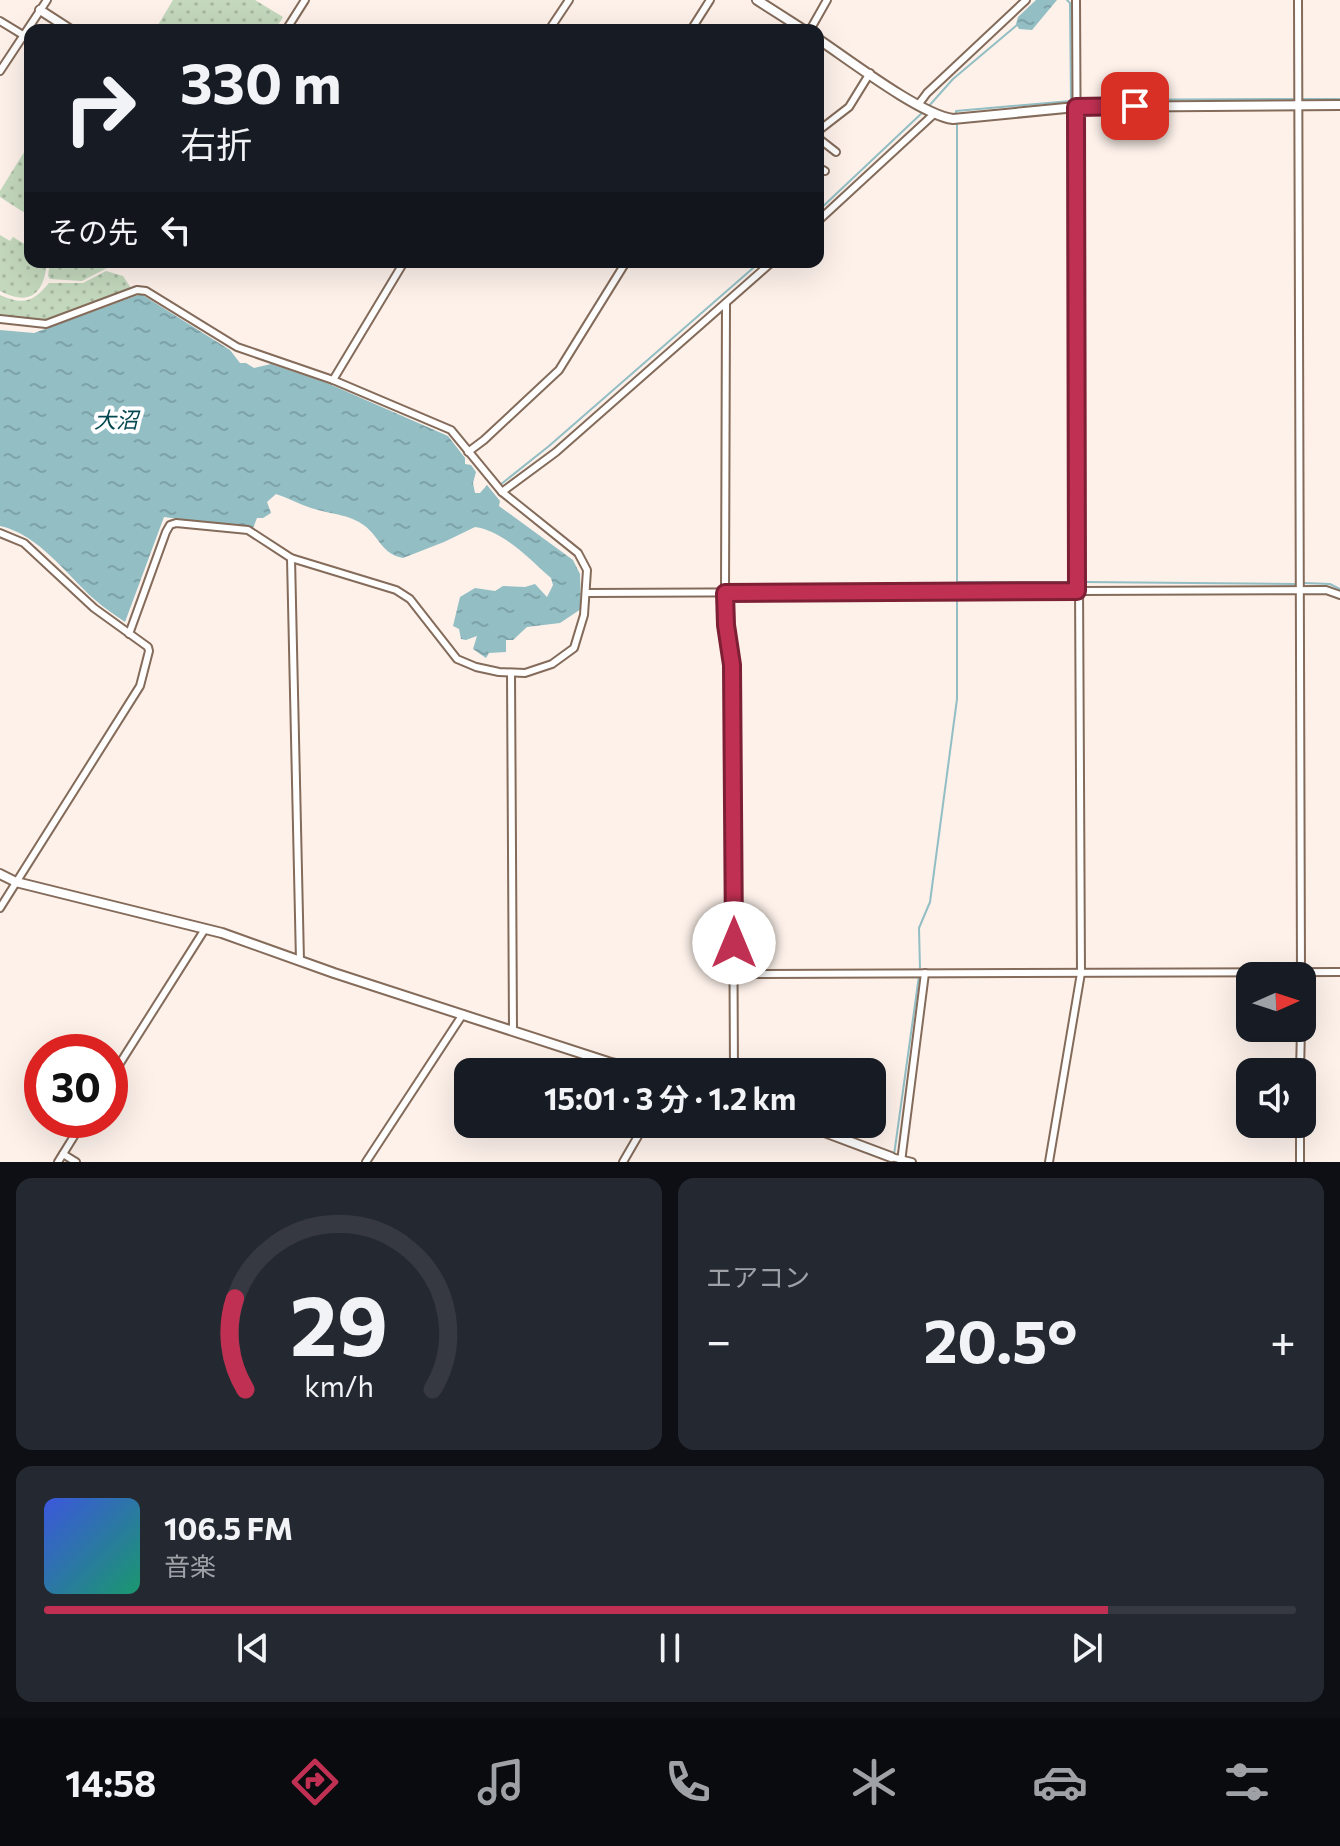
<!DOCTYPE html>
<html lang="ja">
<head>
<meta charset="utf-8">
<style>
	:root { --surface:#171b24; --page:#242831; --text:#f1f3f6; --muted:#9ea1a6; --line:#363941; --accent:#c03052 }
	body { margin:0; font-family:Commissioner,"Noto Sans JP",sans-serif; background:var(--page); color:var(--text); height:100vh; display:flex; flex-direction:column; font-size:30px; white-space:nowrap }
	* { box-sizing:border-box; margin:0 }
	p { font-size:26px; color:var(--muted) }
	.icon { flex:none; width:44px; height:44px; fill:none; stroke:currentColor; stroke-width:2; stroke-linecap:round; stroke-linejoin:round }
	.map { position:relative; height:1162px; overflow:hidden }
	.sheet { display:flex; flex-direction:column; gap:16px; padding:16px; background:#0d0f14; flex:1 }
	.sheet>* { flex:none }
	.hud { position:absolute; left:24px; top:24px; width:800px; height:244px; border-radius:16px; box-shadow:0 8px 32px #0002; background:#171b24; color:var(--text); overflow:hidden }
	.needle { width:52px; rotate:87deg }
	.tools { position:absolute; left:1236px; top:962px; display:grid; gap:16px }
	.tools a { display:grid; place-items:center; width:80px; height:80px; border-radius:16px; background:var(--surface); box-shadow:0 8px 32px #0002; font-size:40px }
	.speed { position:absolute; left:24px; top:1034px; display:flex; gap:16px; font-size:40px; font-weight:700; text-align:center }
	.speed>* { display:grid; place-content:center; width:104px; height:104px; border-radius:50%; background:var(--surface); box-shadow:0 8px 32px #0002; line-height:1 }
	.speed .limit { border:12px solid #d22; background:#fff; color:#111 }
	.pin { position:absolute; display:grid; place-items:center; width:68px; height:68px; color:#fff; margin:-34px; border-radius:16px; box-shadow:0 4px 12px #0006 }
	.me { position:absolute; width:88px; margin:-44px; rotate:0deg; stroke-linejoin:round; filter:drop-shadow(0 0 6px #0008) }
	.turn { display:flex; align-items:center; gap:28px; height:168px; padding:0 24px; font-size:36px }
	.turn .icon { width:104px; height:104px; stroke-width:2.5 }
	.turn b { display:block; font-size:56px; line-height:68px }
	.then { display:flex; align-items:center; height:76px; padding:0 24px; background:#0003; gap:16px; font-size:30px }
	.big { font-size:60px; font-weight:700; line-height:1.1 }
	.sheet .card { flex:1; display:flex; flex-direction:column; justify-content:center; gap:12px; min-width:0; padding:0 28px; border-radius:16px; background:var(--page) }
	.sheet .dial { align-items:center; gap:0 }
	.dial svg { height:208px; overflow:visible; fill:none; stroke:var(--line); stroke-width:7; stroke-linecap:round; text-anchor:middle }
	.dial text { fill:var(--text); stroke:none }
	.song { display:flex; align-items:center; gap:24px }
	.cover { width:96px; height:96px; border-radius:12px; background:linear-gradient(135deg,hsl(230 70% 55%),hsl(160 70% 35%)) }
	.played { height:8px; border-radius:4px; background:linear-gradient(90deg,var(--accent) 85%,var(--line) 85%) }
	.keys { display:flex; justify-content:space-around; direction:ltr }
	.heat { display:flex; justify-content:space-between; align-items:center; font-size:44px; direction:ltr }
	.sheet .tiles { flex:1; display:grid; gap:16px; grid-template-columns:1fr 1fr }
	.card:last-child { grid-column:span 2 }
	.trip { position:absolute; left:454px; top:1058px; width:432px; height:80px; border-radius:16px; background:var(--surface); box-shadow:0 8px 32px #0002; font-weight:700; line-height:80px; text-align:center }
	.dock { display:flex; height:128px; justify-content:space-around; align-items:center; background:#090b0e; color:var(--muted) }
	.dock .icon { width:56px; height:56px }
	.dock .on { color:var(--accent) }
	.dock b { font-size:36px; color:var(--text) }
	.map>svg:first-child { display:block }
</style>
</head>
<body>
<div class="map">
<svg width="1340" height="1162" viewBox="0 0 1340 1162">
	<defs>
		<pattern id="green-dots" width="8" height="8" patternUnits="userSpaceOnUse" patternTransform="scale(2)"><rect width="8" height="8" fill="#c3d8bd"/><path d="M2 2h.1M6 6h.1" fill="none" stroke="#a7b8a1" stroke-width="1.8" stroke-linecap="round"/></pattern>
		<pattern id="water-ripples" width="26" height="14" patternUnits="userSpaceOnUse" patternTransform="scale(2)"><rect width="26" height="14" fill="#92bec4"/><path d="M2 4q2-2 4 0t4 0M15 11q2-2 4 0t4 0" fill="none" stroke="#7da2a7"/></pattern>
	</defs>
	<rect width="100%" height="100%" fill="#fdf1ea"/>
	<g fill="url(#green-dots)">
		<polygon points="173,0 255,0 283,17 275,30 155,30"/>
		<polygon points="30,147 30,209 25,213 0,197 0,191 26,149"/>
		<path d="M0,235L10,241L13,237L26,245L30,237V262H47C44,293 31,307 0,291Z"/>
		<polygon points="50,262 107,262 107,268 82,281 50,279 48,276"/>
		<path d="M106,271L123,276L131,288L129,291L91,302L44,321L0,317V295C24,306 34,301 49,283H83Z"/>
	</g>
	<g fill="url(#water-ripples)">
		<polygon points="1036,0 1057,0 1032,30 1019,29 1016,24 1018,17"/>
		<path d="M141,294L230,350L240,363H246L254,368L271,364L327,383L448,436L465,458V464L471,465L476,472L473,483L475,493H480L487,485L500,501L499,506L573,560L580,574L581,609L560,623L527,627L513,640H506V652L489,653L486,658L473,649L477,636L466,640L461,639L459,629L453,626L460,597L475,588L495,591L503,586L525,587L535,584L547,597L553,585L551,578C530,560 504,531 475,527L444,542L403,558C382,554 380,538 365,526C350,514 329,514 311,508C299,504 288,498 276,494L267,502L271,513L263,518H257L253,528L164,517L125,622C115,615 104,608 94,599C66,574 38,534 0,526V330L34,333Z"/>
	</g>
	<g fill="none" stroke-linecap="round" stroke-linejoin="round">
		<g stroke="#92bec4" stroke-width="2">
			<polyline points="1302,99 1340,99"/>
			<polyline points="1082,100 1293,99"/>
			<polyline points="928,107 953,79 1017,25"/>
			<polyline points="956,116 956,111 1071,101 1070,3 1067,0"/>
			<polyline points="957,122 957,586"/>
			<polyline points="818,211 923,112"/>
			<polyline points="500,485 549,446 760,262"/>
			<polyline points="957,582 1072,582"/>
			<polyline points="1085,582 1295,584"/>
			<polyline points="1304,583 1330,584 1340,589"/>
			<polyline points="920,969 919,928 930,902 957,699 957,596"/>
			<polyline points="894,1155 919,976"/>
		</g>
		<defs>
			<g id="street">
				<polyline points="1298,0 1301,976"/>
				<polyline points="0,21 23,35"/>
				<polyline points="286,30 305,0"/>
				<polyline points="549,30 569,0"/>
				<polyline points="691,30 710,0"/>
				<polyline points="810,30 827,0"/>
				<polyline points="0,71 47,0"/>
				<polyline points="918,105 927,93 1026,0"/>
				<polyline points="818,131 849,107 870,73"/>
				<polyline points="818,138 836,152"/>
				<polyline points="818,167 825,171"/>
				<polyline points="818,221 934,114"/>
				<polyline points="726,303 725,593 726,625 732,665 734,1072"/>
				<polyline points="0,319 46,324 137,290 146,291 237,347 333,380 451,430 502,492 578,553 587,570 584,615 574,648 552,664 525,673 499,672 476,667 457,659 410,599 396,590 291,558 248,530 176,523 170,525 166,532 129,634"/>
				<polyline points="333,380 404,262"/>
				<polyline points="468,452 484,440 559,370 626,262"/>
				<polyline points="502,492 556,452 772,262"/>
				<polyline points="0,533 24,543 94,608 148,647 149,651 140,686 0,908"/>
				<polyline points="291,558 300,961"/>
				<polyline points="586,593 1326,590 1340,595"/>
				<polyline points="511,673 513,1030"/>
				<polyline points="734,974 1340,972"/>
				<polyline points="1300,1072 1301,1028"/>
				<polyline points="110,1079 205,929"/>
				<polyline points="63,1154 76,1162"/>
				<polyline points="891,1157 912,1162"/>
				<polyline points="58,1162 84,1120"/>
				<polyline points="366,1162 463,1014"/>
				<polyline points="623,1162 645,1124"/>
				<polyline points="901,1162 925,973"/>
				<polyline points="1049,1162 1081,973 1076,0"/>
				<polyline points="1300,1162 1300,1124"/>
			</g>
			<g id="secondary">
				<polyline points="757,0 804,30"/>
				<polyline points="40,10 71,30"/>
				<path d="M818,39C848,59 921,115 953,119L1076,107L1340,105"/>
				<polyline points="0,874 16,882 222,933 334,973 608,1062 647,1072"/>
				<polyline points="803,1124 891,1157"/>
			</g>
		</defs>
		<use href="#street" stroke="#846b5a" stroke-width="10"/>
		<use href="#secondary" stroke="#846b5a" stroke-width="12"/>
		<use href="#street" stroke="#fff" stroke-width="6"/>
		<use href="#secondary" stroke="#fff" stroke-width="8"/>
	</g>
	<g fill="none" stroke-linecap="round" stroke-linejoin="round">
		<defs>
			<polyline id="route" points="734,943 732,665 726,625 725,593 1077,591 1076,107 1135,106"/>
		</defs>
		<use href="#route" stroke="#7d1f35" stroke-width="20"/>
		<use href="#route" stroke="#c03052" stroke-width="14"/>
	</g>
	<g text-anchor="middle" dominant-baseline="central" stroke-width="8" stroke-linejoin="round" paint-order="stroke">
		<g font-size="22" font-style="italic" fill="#034850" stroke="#fff">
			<text x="116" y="419">大沼</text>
		</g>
	</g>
</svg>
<div class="tools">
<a><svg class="needle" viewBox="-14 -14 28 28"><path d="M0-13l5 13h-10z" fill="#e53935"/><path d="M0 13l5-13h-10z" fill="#9ea1a6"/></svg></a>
<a><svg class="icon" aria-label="sound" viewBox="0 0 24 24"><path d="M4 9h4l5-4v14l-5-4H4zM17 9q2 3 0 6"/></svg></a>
</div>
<div class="speed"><div class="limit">30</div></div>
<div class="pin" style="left:1135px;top:106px;background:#d93025"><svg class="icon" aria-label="arrive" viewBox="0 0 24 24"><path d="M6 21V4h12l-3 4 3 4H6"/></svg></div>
<svg class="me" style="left:734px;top:943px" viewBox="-20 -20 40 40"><circle r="19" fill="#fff"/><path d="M0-13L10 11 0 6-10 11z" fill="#c03052"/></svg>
<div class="trip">15:01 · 3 分 · 1.2 km</div>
<div class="hud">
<div class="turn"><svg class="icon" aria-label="right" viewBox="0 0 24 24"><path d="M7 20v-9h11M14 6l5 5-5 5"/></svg><div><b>330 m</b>右折</div></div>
<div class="then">その先<svg class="icon" aria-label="left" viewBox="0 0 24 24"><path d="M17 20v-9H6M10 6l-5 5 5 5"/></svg></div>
</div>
</div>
<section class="sheet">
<div class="tiles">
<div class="card dial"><svg viewBox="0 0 100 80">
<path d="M14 69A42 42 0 1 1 86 69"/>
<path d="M14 69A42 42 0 0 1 10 34" stroke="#c03052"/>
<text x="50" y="56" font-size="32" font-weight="700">29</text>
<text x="50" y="72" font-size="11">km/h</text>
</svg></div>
<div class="card"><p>エアコン</p>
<div class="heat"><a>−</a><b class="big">20.5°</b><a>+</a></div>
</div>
<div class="card">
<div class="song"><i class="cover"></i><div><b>106.5 FM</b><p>音楽</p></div></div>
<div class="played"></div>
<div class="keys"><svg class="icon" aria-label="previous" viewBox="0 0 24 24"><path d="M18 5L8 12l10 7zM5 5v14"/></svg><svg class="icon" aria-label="pause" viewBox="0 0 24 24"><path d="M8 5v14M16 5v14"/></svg><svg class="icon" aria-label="next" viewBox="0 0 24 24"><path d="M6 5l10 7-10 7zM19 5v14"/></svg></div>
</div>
</div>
</section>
<nav class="dock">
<b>14:58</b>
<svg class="icon on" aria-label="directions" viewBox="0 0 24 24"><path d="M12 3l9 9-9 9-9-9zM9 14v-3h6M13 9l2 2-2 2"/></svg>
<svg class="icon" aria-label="music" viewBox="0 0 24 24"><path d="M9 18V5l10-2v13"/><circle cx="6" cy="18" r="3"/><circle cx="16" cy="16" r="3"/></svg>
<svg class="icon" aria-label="phone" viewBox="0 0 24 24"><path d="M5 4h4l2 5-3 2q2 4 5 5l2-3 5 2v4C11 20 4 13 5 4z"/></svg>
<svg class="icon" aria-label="climate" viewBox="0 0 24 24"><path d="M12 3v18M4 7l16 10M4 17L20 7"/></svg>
<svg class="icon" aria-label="car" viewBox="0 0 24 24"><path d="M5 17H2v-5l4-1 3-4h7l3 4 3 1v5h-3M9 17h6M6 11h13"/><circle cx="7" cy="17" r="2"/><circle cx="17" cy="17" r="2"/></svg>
<svg class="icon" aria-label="filters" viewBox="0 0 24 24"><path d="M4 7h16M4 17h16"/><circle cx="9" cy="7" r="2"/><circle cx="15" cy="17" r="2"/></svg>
</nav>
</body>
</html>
